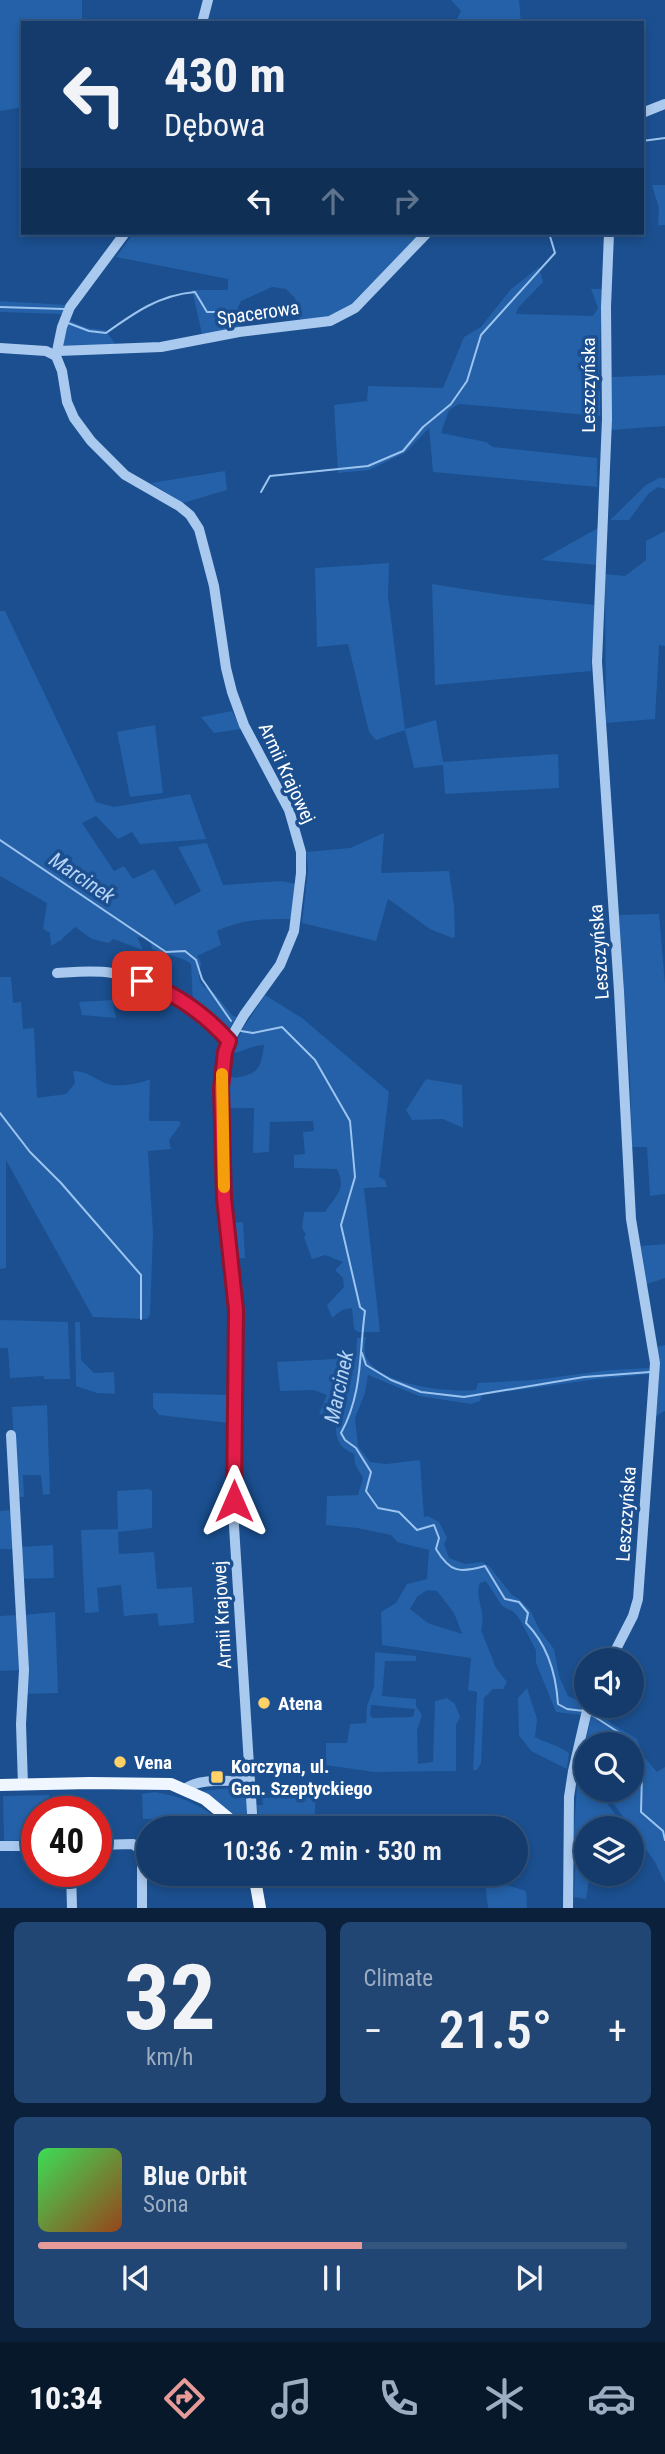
<!DOCTYPE html>
<html lang="en">
<head>
<meta charset="utf-8">
<style>
	:root { --surface:#143b6b; --page:#214673; --text:#f1f3f6; --muted:#9dadc1; --line:#33557e; --accent:#e69b98 }
	body { margin:0; font-family:"Roboto Condensed",sans-serif; background:var(--page); color:var(--text); height:100vh; display:flex; flex-direction:column; font-size:26px; white-space:nowrap }
	* { box-sizing:border-box; margin:0 }
	p { font-size:23px; color:var(--muted) }
	.icon { flex:none; width:38px; height:38px; fill:none; stroke:currentColor; stroke-width:2; stroke-linecap:round; stroke-linejoin:round }
	.map { position:relative; height:1908px; overflow:hidden }
	.drawer { display:flex; flex-direction:column; gap:14px; padding:14px; background:#0b203b; flex:1 }
	.drawer>* { flex:none }
	.guide { position:absolute; left:21px; top:21px; width:623px; height:214px; border-radius:0px; box-shadow:0 4px 10px #0003,0 0 0 2px var(--line); background:#143b6b; color:var(--text); overflow:hidden }
	.tools { position:absolute; left:574px; top:1648px; display:grid; gap:14px }
	.tools a { display:grid; place-items:center; width:70px; height:70px; border-radius:50%; background:var(--surface); box-shadow:0 4px 10px #0003,0 0 0 2px var(--line); font-size:35px }
	.speed { position:absolute; left:21px; top:1796px; display:flex; gap:14px; font-size:35px; font-weight:700; text-align:center }
	.speed>* { display:grid; place-content:center; width:91px; height:91px; border-radius:50%; background:var(--surface); box-shadow:0 4px 10px #0003,0 0 0 2px var(--line); line-height:1 }
	.speed .limit { border:10px solid #d22; background:#fff; color:#111 }
	.pin { position:absolute; display:grid; place-items:center; width:60px; height:60px; color:#fff; margin:-30px; border-radius:14px; box-shadow:0 4px 10px #0006 }
	.me { position:absolute; width:77px; margin:-38px; rotate:0deg; stroke-linejoin:round; filter:drop-shadow(0 0 5px #0008) }
	.turn { display:flex; align-items:center; gap:24px; height:147px; padding:0 28px; font-size:32px }
	.turn .icon { width:91px; height:91px; stroke-width:2.5 }
	.turn b { display:block; font-size:49px; line-height:60px }
	.lanes { display:flex; align-items:center; height:66px; padding:0 28px; background:#0003; justify-content:center; gap:35px; direction:ltr }
	.lanes .off { opacity:.35 }
	.big { font-size:52px; font-weight:600; line-height:1.1 }
	.drawer .tile { flex:1; display:flex; flex-direction:column; justify-content:center; gap:10px; min-width:0; padding:0 24px; border-radius:10px; background:var(--page) }
	.drawer .dial { align-items:center; gap:0 }
	.dial b { font-size:91px; line-height:1 }
	.song { display:flex; align-items:center; gap:21px }
	.cover { width:84px; height:84px; border-radius:10px; background:linear-gradient(135deg,hsl(130 70% 55%),hsl(20 70% 35%)) }
	.played { height:7px; border-radius:4px; background:linear-gradient(90deg,var(--accent) 55%,var(--line) 55%) }
	.keys { display:flex; justify-content:space-around; direction:ltr }
	.heat { display:flex; justify-content:space-between; align-items:center; font-size:38px; direction:ltr }
	.drawer .tiles { flex:1; display:grid; gap:14px; grid-template-columns:1fr 1fr }
	.tile:last-child { grid-column:span 2 }
	.trip { position:absolute; left:136px; top:1816px; width:392px; height:70px; border-radius:35px; background:var(--surface); box-shadow:0 4px 10px #0003,0 0 0 2px var(--line); font-weight:600; line-height:70px; text-align:center }
	.dock { display:flex; height:112px; justify-content:space-around; align-items:center; background:#08182b; color:var(--muted) }
	.dock .icon { width:49px; height:49px }
	.dock .active { color:var(--accent) }
	.dock b { font-size:32px; color:var(--text) }
	.map>svg:first-child { display:block }
</style>
</head>
<body>
<div class="map">
<svg width="665" height="1908" viewBox="0 0 665 1908">
	<rect width="100%" height="100%" fill="#1b4f8f"/>
	<g fill="#2461a8" fill-rule="evenodd">
		<polygon points="0,0 82,0 82,23 23,23 23,107 0,111"/>
		<polygon points="451,0 519,0 521,23 455,23 461,11"/>
		<polygon points="652,185 665,185 665,225 658,225 659,208"/>
		<polygon points="134,233 421,233 349,308 324,318 300,320 295,298 286,289 272,287 241,301 238,307 241,322 240,328 202,334 192,290 228,290 228,279 116,257"/>
		<polygon points="539,267 543,282 518,308 516,314 593,316 598,308 591,289 602,289 599,380 592,383 600,392 600,416 459,404 449,410 441,433 486,442 493,447 597,458 597,487 433,472 429,428 405,453 369,470 338,473 334,405 367,401 368,386 443,388 464,337 481,327 511,289"/>
		<polygon points="0,301 67,305 63,314 0,312"/>
		<polygon points="71,321 87,328 105,330 117,346 66,349 63,345 66,325"/>
		<polygon points="665,375 665,426 611,430 612,377"/>
		<polygon points="225,471 227,490 183,503 151,483"/>
		<polygon points="659,478 665,478 665,489 658,487 649,493 629,520 610,520 646,485"/>
		<polygon points="598,528 597,565 541,560"/>
		<polygon points="665,531 665,646 659,645 655,719 606,723 605,574 625,576 646,560 646,541"/>
		<polygon points="389,563 388,596 405,729 436,720 443,762 558,754 559,788 445,794 443,765 414,768 405,730 376,740 369,732 348,644 317,647 315,568"/>
		<polygon points="432,584 502,595 595,605 591,671 435,685"/>
		<path d="M0,611H5L96,802L114,807L190,794L206,839L140,844L132,832L118,839L96,816L82,823L114,871L124,866L133,879L154,869L175,905L201,891L178,847L207,843L223,885L281,881L296,884L291,919C264,919 242,919 217,931L221,945L197,956L201,962L199,979L203,986L214,993L233,1016L237,1017L227,1031L201,1007L193,1003L191,964C180,955 166,956 152,949L150,939L137,937L143,950L113,939L109,943L92,939L75,927L61,940L51,946L50,933L43,929L47,903L0,876Z"/>
		<polygon points="232,711 241,729 214,733 201,717"/>
		<polygon points="155,725 163,793 130,797 117,732"/>
		<polygon points="384,833 381,873 449,871 454,906 455,937 452,938 430,929 388,899 376,941 302,923 308,870 306,852 350,848"/>
		<polygon points="659,914 665,984 665,1194 650,1196 647,1147 632,1147 630,1079 619,915"/>
		<path d="M0,977H11L13,1003L21,1002L23,1029L34,1028L37,1098L66,1094L75,1083L73,1071C87,1071 93,1078 105,1083C116,1088 139,1084 150,1079L149,1121H179L181,1124L169,1140L171,1149L148,1151L153,1233L150,1315L147,1319L93,1317L6,1160V1268L0,1269Z"/>
		<path d="M265,995L302,1018L389,1092L379,1177L385,1180L387,1187L364,1188L380,1332H358L354,1329L352,1308L342,1310L332,1318L327,1305L344,1287L343,1278L335,1270L343,1262L325,1255L312,1259L304,1237L306,1235L302,1228L304,1212H325C336,1195 347,1190 337,1169L294,1168V1155L305,1154L303,1132L314,1131L313,1121L270,1122L269,1152L253,1153L254,1108H227V1073L234,1078C259,1074 261,1068 264,1045C253,1045 246,1050 235,1053L232,1050L244,1027Z"/>
		<polygon points="112,1000 116,1018 82,1015 79,1002"/>
		<polygon points="426,1079 462,1085 463,1128 443,1119 412,1120 406,1110"/>
		<polygon points="243,1222 245,1258 236,1258 233,1223"/>
		<polygon points="665,1244 665,1278 647,1284 641,1246"/>
		<polygon points="0,1320 68,1322 70,1379 44,1379 44,1376 10,1378 8,1348 0,1348"/>
		<polygon points="75,1322 80,1322 81,1360 94,1373 114,1372 115,1394 97,1393 76,1386"/>
		<path d="M366,1337C365,1342 364,1349 365,1354C374,1385 450,1393 476,1390L478,1383L533,1380L610,1370L649,1368L650,1374L597,1379L482,1395L480,1401L471,1404L419,1396L368,1375L365,1393L355,1418L358,1446L370,1462L386,1464L420,1460L424,1517L428,1516L439,1522L447,1538L444,1544L449,1558L465,1564L482,1562L489,1566L512,1595L519,1599L530,1610L540,1631L554,1649L559,1676L568,1696L584,1703L581,1715L556,1712L536,1663V1650L520,1620L514,1612L502,1606L486,1581L480,1583C474,1598 487,1612 481,1630L496,1668L507,1682L503,1689H493L484,1698L481,1763L477,1770H473L477,1692L468,1690L471,1658L382,1645L381,1612L396,1603L407,1584L427,1579L429,1550L397,1542L391,1535L357,1528L326,1525L327,1496L358,1495L363,1478L355,1464L354,1454C333,1444 338,1436 334,1416L319,1414L327,1395L314,1390L280,1391L277,1362L356,1358L357,1338ZM427,1590L437,1591L454,1613L462,1634L428,1623L410,1609L417,1597Z"/>
		<polygon points="665,1345 665,1411 656,1416 659,1377 656,1347"/>
		<polygon points="153,1393 229,1395 229,1423 159,1415 153,1407"/>
		<polygon points="47,1405 50,1494 43,1495 41,1475 23,1475 24,1497 17,1497 12,1407"/>
		<polygon points="149,1489 152,1491 152,1528 118,1532 119,1554 154,1552 157,1589 192,1587 194,1623 159,1626 157,1613 124,1616 121,1585 97,1588 99,1612 85,1613 81,1530 118,1529 117,1491"/>
		<polygon points="12,1510 14,1549 0,1549 0,1511"/>
		<polygon points="53,1545 54,1578 21,1579 20,1547"/>
		<polygon points="55,1612 58,1693 25,1694 23,1615"/>
		<polygon points="16,1615 19,1670 0,1671 0,1616"/>
		<path d="M375,1652L416,1656V1661H385L382,1696L416,1699V1706L422,1715L417,1730L418,1764L433,1762L435,1701L447,1698L455,1704L460,1717L456,1725V1771L374,1772L326,1765V1743H347L350,1724L366,1723L367,1706L374,1687ZM371,1705L414,1709H415L413,1717L372,1718L370,1714Z"/>
		<path d="M527,1688L537,1719L535,1737C546,1743 558,1745 569,1753L567,1769L531,1751L519,1735L518,1698Z"/>
		<polygon points="592,1707 612,1724 637,1739 644,1757 657,1772 665,1767 665,1883 655,1862 604,1790 632,1790 632,1745 586,1745 586,1769 580,1764 590,1723 587,1717"/>
		<polygon points="578,1772 586,1776 586,1790 598,1790 624,1827 586,1829 586,1874 590,1874 586,1899 574,1897 576,1847 573,1844"/>
		<path d="M238,1787C251,1794 248,1815 249,1829H240L202,1791Z"/>
		<path d="M155,1792C180,1796 199,1804 219,1820L143,1819L142,1794Z"/>
		<polygon points="49,1795 49,1811 37,1811 37,1840 4,1841 3,1796"/>
		<polygon points="316,1796 314,1821 258,1818 257,1805 263,1805 262,1798"/>
		<polygon points="484,1874 503,1874 506,1885 526,1891 527,1908 488,1908"/>
	</g>
	<g fill="none" stroke-linecap="round" stroke-linejoin="round">
		<g stroke="#9cc4f0" stroke-width="2">
			<polyline points="642,141 665,138"/>
			<polyline points="0,307 64,309"/>
			<path d="M68,323L89,331L106,333C134,313 159,295 195,292L207,312H226"/>
			<polyline points="261,492 270,476 368,466 403,451 423,427 451,404 467,381 481,335 555,253 549,233"/>
			<polyline points="0,840 166,952 185,951 196,960 202,979 231,1021"/>
			<path d="M241,1031L253,1033L282,1027L315,1060L350,1121L355,1177L341,1225L360,1307L365,1311C359,1353 363,1393 341,1433L345,1440L356,1448L371,1472L366,1491L378,1508L399,1512L417,1530L434,1525L439,1538L436,1549C450,1573 460,1573 485,1566L505,1599L519,1602L528,1613L526,1623C548,1645 556,1673 558,1704L567,1709L584,1711"/>
			<polyline points="0,1113 30,1152 61,1183 141,1275 141,1319"/>
			<polyline points="362,1353 366,1365 391,1380 421,1392 464,1397 584,1377 650,1372"/>
			<polyline points="592,1715 635,1743 642,1774 641,1812 663,1831 665,1840"/>
		</g>
		<g stroke="#a9c9ee" stroke-width="10">
			<polyline points="202,23 208,0"/>
			<polyline points="642,113 665,104"/>
			<polyline points="609,233 606,307 607,419 597,662 619,991 631,1219 655,1363 638,1599 633,1616 610,1661"/>
			<polyline points="0,348 46,351 56,356 62,371 67,402 74,418 91,441 125,475 179,506 190,515 199,529 214,586 226,668 232,692 244,725 289,810 301,852 301,873 294,931 280,965 244,1015 229,1041 225,1052 221,1088 224,1198 236,1310 234,1526 253,1829"/>
			<polyline points="58,351 161,347 239,332 330,321 355,308 427,233"/>
			<polyline points="56,356 62,327 70,307 125,233"/>
			<path d="M57,973C75,972 94,970 112,973C159,980 198,1006 229,1041"/>
			<polyline points="11,1435 24,1670 21,1724 23,1785"/>
			<path d="M185,1789C200,1777 231,1782 249,1781"/>
			<polyline points="96,1845 133,1844 142,1851 142,1908"/>
			<polyline points="0,1846 37,1846"/>
			<polyline points="71,1871 72,1908"/>
			<polyline points="568,1908 569,1797 573,1771 588,1706"/>
		</g>
		<g stroke="#f0f6ff" stroke-width="12">
			<polyline points="0,1785 90,1783 171,1784 205,1799 228,1818 236,1829"/>
			<polyline points="254,1874 260,1908"/>
		</g>
	</g>
	<g fill="none" stroke-linecap="round" stroke-linejoin="round">
		<defs>
			<path id="route" d="M142,981C177,994 204,1013 229,1041L225,1052L221,1088L224,1198L236,1310L234,1501"/>
		</defs>
		<use href="#route" stroke="#92132f" stroke-width="18"/>
		<use href="#route" stroke="#e11d48" stroke-width="12"/>
		<polyline stroke="#f59e0b" stroke-width="12" points="222,1074 224,1187"/>
	</g>
	<g fill="#ffd166" stroke="#1b4f8f" stroke-width="2.5">
		<circle cx="264" cy="1703" r="7"/>
		<circle cx="120" cy="1762" r="7"/>
		<rect x="210" y="1770" width="14" height="14" rx="3.5"/>
	</g>
	<g text-anchor="middle" dominant-baseline="central" stroke-width="7" stroke-linejoin="round" paint-order="stroke">
		<g font-size="19" fill="#fff" stroke="#1b4f8f">
			<text transform="translate(258 313) rotate(-8)">Spacerowa</text>
			<text transform="translate(588 385) rotate(-90)">Leszczyńska</text>
			<text transform="translate(287 773) rotate(65)">Armii Krajowej</text>
			<text transform="translate(599 952) rotate(-94)">Leszczyńska</text>
			<text transform="translate(626 1514) rotate(-86)">Leszczyńska</text>
			<text transform="translate(222 1615) rotate(-93)">Armii Krajowej</text>
		</g>
		<g font-size="19" font-weight="bold" fill="#fff" stroke="#1b4f8f" text-anchor="start">
			<text x="278" y="1703">Atena</text>
			<text x="134" y="1762">Vena</text>
			<text x="231" y="1766">Korczyna, ul.<tspan x="231" dy="22">Gen. Szeptyckiego</tspan></text>
		</g>
		<g font-size="21" font-style="italic" fill="#b5d3f5" stroke="#1b4f8f">
			<text transform="translate(82 878) rotate(34)">Marcinek</text>
			<text transform="translate(339 1387) rotate(-78)">Marcinek</text>
		</g>
	</g>
</svg>
<div class="tools">
<a><svg class="icon" aria-label="sound" viewBox="0 0 24 24"><path d="M4 9h4l5-4v14l-5-4H4zM17 9q2 3 0 6"/></svg></a>
<a><svg class="icon" aria-label="search" viewBox="0 0 24 24"><circle cx="10" cy="10" r="6"/><path d="M15 15l6 6"/></svg></a>
<a><svg class="icon" aria-label="layers" viewBox="0 0 24 24"><path d="M12 4l9 5-9 5-9-5zM3 14l9 5 9-5"/></svg></a>
</div>
<div class="speed"><div class="limit">40</div></div>
<div class="pin" style="left:142px;top:981px;background:#d93025"><svg class="icon" aria-label="arrive" viewBox="0 0 24 24"><path d="M6 21V4h12l-3 4 3 4H6"/></svg></div>
<svg class="me" style="left:234px;top:1501px" viewBox="-20 -20 40 40"><path d="M0-17L14 15 0 8-14 15z" fill="#e11d48" stroke="#fff" stroke-width="4"/></svg>
<div class="trip">10:36 · 2 min · 530 m</div>
<div class="guide">
<div class="turn"><svg class="icon" aria-label="left" viewBox="0 0 24 24"><path d="M17 20v-9H6M10 6l-5 5 5 5"/></svg><div><b>430 m</b>Dębowa</div></div>
<div class="lanes"><svg class="icon" aria-label="left" viewBox="0 0 24 24"><path d="M17 20v-9H6M10 6l-5 5 5 5"/></svg><svg class="icon off" aria-label="ahead" viewBox="0 0 24 24"><path d="M12 20V5M6 11l6-6 6 6"/></svg><svg class="icon off" aria-label="right" viewBox="0 0 24 24"><path d="M7 20v-9h11M14 6l5 5-5 5"/></svg></div>
</div>
</div>
<section class="drawer">
<div class="tiles">
<div class="tile dial"><b>32</b><p>km/h</p></div>
<div class="tile"><p>Climate</p>
<div class="heat"><a>−</a><b class="big">21.5°</b><a>+</a></div>
</div>
<div class="tile">
<div class="song"><i class="cover"></i><div><b>Blue Orbit</b><p>Sona</p></div></div>
<div class="played"></div>
<div class="keys"><svg class="icon" aria-label="previous" viewBox="0 0 24 24"><path d="M18 5L8 12l10 7zM5 5v14"/></svg><svg class="icon" aria-label="pause" viewBox="0 0 24 24"><path d="M8 5v14M16 5v14"/></svg><svg class="icon" aria-label="next" viewBox="0 0 24 24"><path d="M6 5l10 7-10 7zM19 5v14"/></svg></div>
</div>
</div>
</section>
<nav class="dock">
<b>10:34</b>
<svg class="icon active" aria-label="directions" viewBox="0 0 24 24"><path d="M12 3l9 9-9 9-9-9zM9 14v-3h6M13 9l2 2-2 2"/></svg>
<svg class="icon" aria-label="music" viewBox="0 0 24 24"><path d="M9 18V5l10-2v13"/><circle cx="6" cy="18" r="3"/><circle cx="16" cy="16" r="3"/></svg>
<svg class="icon" aria-label="phone" viewBox="0 0 24 24"><path d="M5 4h4l2 5-3 2q2 4 5 5l2-3 5 2v4C11 20 4 13 5 4z"/></svg>
<svg class="icon" aria-label="climate" viewBox="0 0 24 24"><path d="M12 3v18M4 7l16 10M4 17L20 7"/></svg>
<svg class="icon" aria-label="car" viewBox="0 0 24 24"><path d="M5 17H2v-5l4-1 3-4h7l3 4 3 1v5h-3M9 17h6M6 11h13"/><circle cx="7" cy="17" r="2"/><circle cx="17" cy="17" r="2"/></svg>
</nav>
</body>
</html>
